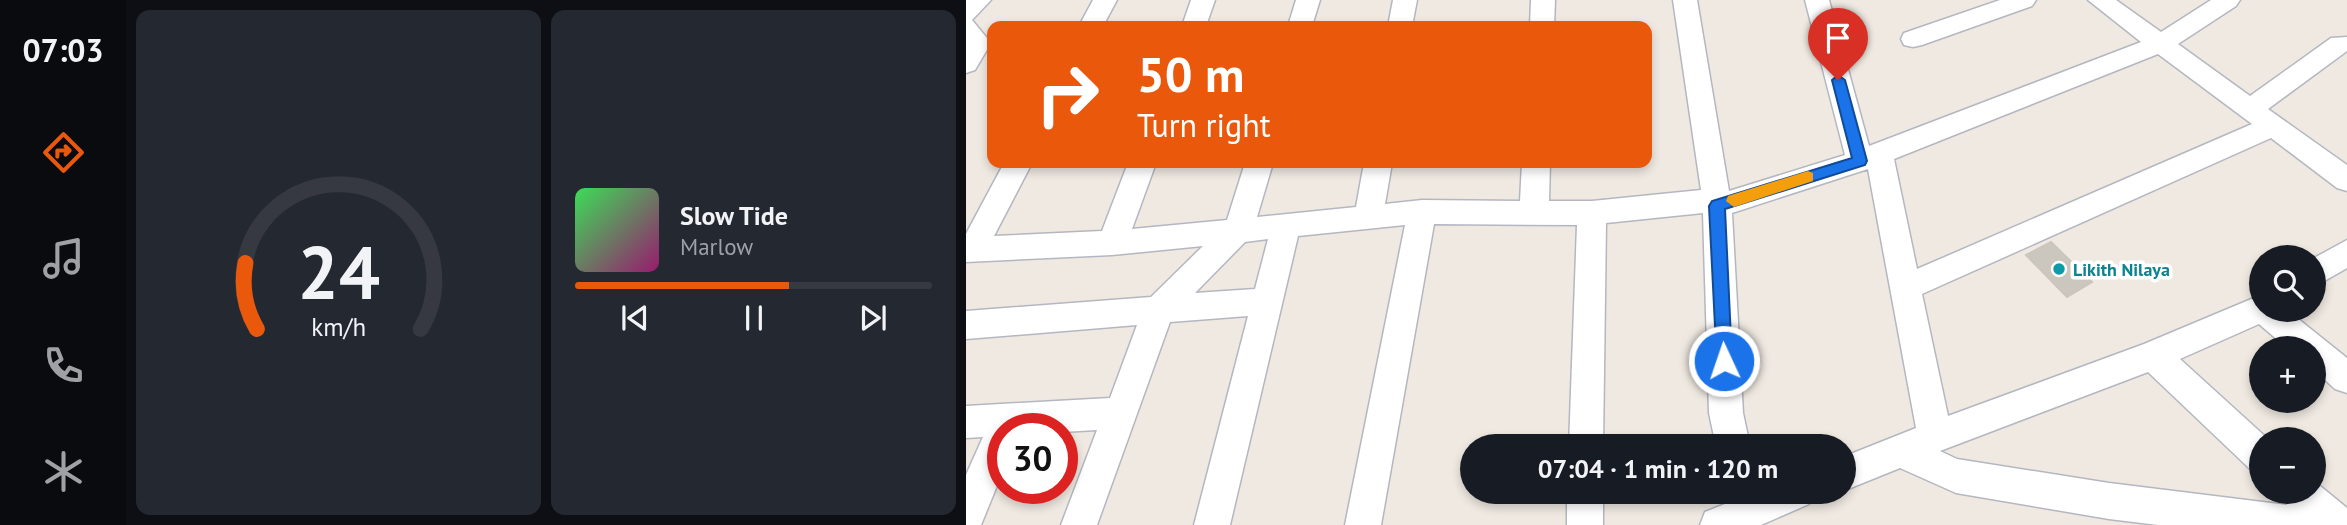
<!DOCTYPE html>
<html lang="en">
<head>
<meta charset="utf-8">
<style>
	:root { --surface:#171b24; --page:#242831; --text:#f1f3f6; --muted:#9ea1a6; --line:#363941; --accent:#ea580c }
	body { margin:0; font-family:"PT Sans",sans-serif; background:var(--page); color:var(--text); height:100vh; display:flex; flex-direction:column; font-size:26px; white-space:nowrap }
	* { box-sizing:border-box; margin:0 }
	p { font-size:23px; color:var(--muted) }
	.icon { flex:none; width:38px; height:38px; fill:none; stroke:currentColor; stroke-width:2; stroke-linecap:round; stroke-linejoin:round }
	.map { position:relative; flex:1; overflow:hidden }
	.drawer { display:flex; flex-direction:column; gap:10px; padding:10px; background:#0d0f14; width:840px }
	.drawer>* { flex:none }
	.top-card { position:absolute; left:21px; top:21px; width:665px; height:147px; border-radius:14px; box-shadow:0 4px 10px #0003; background:#ea580c; color:#fff; overflow:hidden }
	.tools { position:absolute; left:1283px; top:245px; display:grid; gap:14px }
	.tools a { display:grid; place-items:center; width:77px; height:77px; border-radius:50%; background:var(--surface); box-shadow:0 4px 10px #0003; font-size:35px }
	.speed { position:absolute; left:21px; top:413px; display:flex; gap:14px; font-size:35px; font-weight:700; text-align:center }
	.speed>* { display:grid; place-content:center; width:91px; height:91px; border-radius:50%; background:var(--surface); box-shadow:0 4px 10px #0003; line-height:1 }
	.speed .limit { border:10px solid #d22; background:#fff; color:#111 }
	.pin { position:absolute; display:grid; place-items:center; width:60px; height:60px; color:#fff; margin:-72px -30px; border-radius:50% 50% 50% 0; rotate:-45deg; box-shadow:0 0 7px #0007 }
	.pin .icon { rotate:45deg }
	.me { position:absolute; width:77px; margin:-38px; rotate:357deg; stroke-linejoin:round; filter:drop-shadow(0 0 5px #0008) }
	.turn { display:flex; align-items:center; gap:24px; height:147px; padding:0 35px; font-size:32px }
	.turn .icon { width:91px; height:91px; stroke-width:2.5 }
	.turn b { display:block; font-size:49px; line-height:60px }
	.drawer .widget { flex:1; display:flex; flex-direction:column; justify-content:center; gap:10px; min-width:0; padding:0 24px; border-radius:14px; background:var(--page) }
	.drawer .dial { align-items:center; gap:0 }
	.dial svg { height:182px; overflow:visible; fill:none; stroke:var(--line); stroke-width:7; stroke-linecap:round; text-anchor:middle }
	.dial text { fill:var(--text); stroke:none }
	.song { display:flex; align-items:center; gap:21px }
	.cover { width:84px; height:84px; border-radius:10px; background:linear-gradient(135deg,hsl(130 70% 55%),hsl(320 70% 35%)) }
	.played { height:7px; border-radius:4px; background:linear-gradient(90deg,var(--accent) 60%,var(--line) 60%) }
	.keys { display:flex; justify-content:space-around; direction:ltr }
	.drawer .tiles { flex:1; display:grid; gap:10px; grid-template-columns:repeat(2,1fr) }
	.trip { position:absolute; left:494px; top:434px; width:396px; height:70px; border-radius:35px; background:var(--surface); box-shadow:0 4px 10px #0003; font-weight:600; line-height:70px; text-align:center }
	main { display:flex; flex:1; min-height:0 }
	.tabs { display:flex; flex-direction:column; width:126px; justify-content:space-around; align-items:center; background:#090b0e; color:var(--muted) }
	.tabs .icon { width:49px; height:49px }
	.tabs .active { color:var(--accent) }
	.tabs b { font-size:32px; color:var(--text) }
	.map>svg:first-child { display:block }
</style>
</head>
<body>
<main>
<nav class="tabs">
<b>07:03</b>
<svg class="icon active" aria-label="directions" viewBox="0 0 24 24"><path d="M12 3l9 9-9 9-9-9zM9 14v-3h6M13 9l2 2-2 2"/></svg>
<svg class="icon" aria-label="music" viewBox="0 0 24 24"><path d="M9 18V5l10-2v13"/><circle cx="6" cy="18" r="3"/><circle cx="16" cy="16" r="3"/></svg>
<svg class="icon" aria-label="phone" viewBox="0 0 24 24"><path d="M5 4h4l2 5-3 2q2 4 5 5l2-3 5 2v4C11 20 4 13 5 4z"/></svg>
<svg class="icon" aria-label="climate" viewBox="0 0 24 24"><path d="M12 3v18M4 7l16 10M4 17L20 7"/></svg>
</nav>
<section class="drawer">
<div class="tiles">
<div class="widget dial"><svg viewBox="0 0 100 80">
<path d="M14 69A42 42 0 1 1 86 69"/>
<path d="M14 69A42 42 0 0 1 9 40" stroke="#ea580c"/>
<text x="50" y="56" font-size="32" font-weight="700">24</text>
<text x="50" y="72" font-size="11">km/h</text>
</svg></div>
<div class="widget">
<div class="song"><i class="cover"></i><div><b>Slow Tide</b><p>Marlow</p></div></div>
<div class="played"></div>
<div class="keys"><svg class="icon" aria-label="previous" viewBox="0 0 24 24"><path d="M18 5L8 12l10 7zM5 5v14"/></svg><svg class="icon" aria-label="pause" viewBox="0 0 24 24"><path d="M8 5v14M16 5v14"/></svg><svg class="icon" aria-label="next" viewBox="0 0 24 24"><path d="M6 5l10 7-10 7zM19 5v14"/></svg></div>
</div>
</div>
</section>
<div class="map">
<svg width="1381" height="525" viewBox="0 0 1381 525">
	<rect width="100%" height="100%" fill="#efe9e1"/>
	<polygon fill="#cbc7bf" stroke="#cbc5ba" stroke-width="2" points="1085,242 1126,282 1101,297 1060,255"/>
	<g fill="none" stroke-linecap="round" stroke-linejoin="round">
		<defs>
			<g id="minor">
				<polygon points="0,0 25,0 6,20 25,43 9,70 0,73"/>
				<polygon points="127,0 151,0 137,26 113,26"/>
				<polygon points="225,0 249,0 240,26 216,26"/>
				<polygon points="330,0 354,0 346,26 322,26"/>
				<polygon points="427,0 451,0 446,26 422,26"/>
				<polygon points="565,0 589,0 588,26 564,26"/>
				<path d="M707,0H731L763,191L879,155L839,0H863L903,146L1175,42L1122,0H1150L1195,32L1245,0H1274L1270,6L1212,44L1284,96L1365,38L1381,37V51L1302,109L1381,165V191L1371,188L1305,138L956,294L982,416L1178,344L1295,295V310H1321L1381,358V393L1369,389L1348,370V348H1321L1293,324L1214,359L1302,439H1295V473L1283,468L1182,372L974,451L991,459L1143,483L1321,505L1315,492H1348V481L1381,508V525H1192L1143,519L990,493L934,468L877,491V457L950,428L902,169L766,213L777,413L784,446H750L743,413L737,213L640,223L637,446H603L611,225L468,224L415,525H379L439,225L332,236L264,525H228L282,316L204,322L131,525H95L131,430L96,432V429H37V471L15,525H0V475L17,437L0,438V406L144,398L171,325L0,339V311L185,297L237,246L146,255L0,262V234L38,163H66L28,236L136,231L162,163H190L166,229L261,220L279,163H307L291,217L390,207L398,163H426L419,204L456,200L554,201L556,163H584L583,201H626L735,190ZM1192,54L1286,124L951,269L928,159ZM302,239L289,289L229,293L279,242Z"/>
				<polygon points="1034,0 1070,0 1066,6 956,45 947,47 938,45 935,39 938,33"/>
				<polygon points="1381,240 1381,268 1348,287 1348,258"/>
				<rect x="601" y="492" width="36" height="33"/>
				<polygon points="789,492 849,492 843,504 795,525 734,525 739,512"/>
			</g>
		</defs>
		<use href="#minor" stroke="#b4b7c1" stroke-width="3"/>
		<use href="#minor" fill="#fff" fill-rule="evenodd"/>
	</g>
	<polygon fill="#1a73e8" stroke="#114b97" stroke-width="2" points="872,75 879,80 901,161 899,165 759,209 766,361 764,366 751,366 743,206 746,201 886,158 866,80"/>
	<polygon fill="#f59e0b" points="842,171 847,173 847,181 768,207 760,201 762,196"/>
	<circle fill="#0f9aa8" stroke="#fff" stroke-width="2.5" cx="1093" cy="269" r="7"/>
	<g text-anchor="middle" dominant-baseline="central" stroke-width="7" stroke-linejoin="round" paint-order="stroke">
		<g font-size="18" font-weight="bold" fill="#0d838f" stroke="#fff" text-anchor="start">
			<text x="1107" y="269">Likith Nilaya</text>
		</g>
	</g>
</svg>
<div class="tools">
<a><svg class="icon" aria-label="search" viewBox="0 0 24 24"><circle cx="10" cy="10" r="6"/><path d="M15 15l6 6"/></svg></a>
<a>+</a>
<a>−</a>
</div>
<div class="speed"><div class="limit">30</div></div>
<div class="pin" style="left:872px;top:80px;background:#d93025"><svg class="icon" aria-label="arrive" viewBox="0 0 24 24"><path d="M6 21V4h12l-3 4 3 4H6"/></svg></div>
<svg class="me" style="left:758px;top:361px" viewBox="-20 -20 40 40"><circle r="17" fill="#1a73e8" stroke="#fff" stroke-width="3"/><path d="M0-11L8 9 0 5-8 9z" fill="#fff"/></svg>
<div class="trip">07:04 · 1 min · 120 m</div>
<div class="top-card">
<div class="turn"><svg class="icon" aria-label="right" viewBox="0 0 24 24"><path d="M7 20v-9h11M14 6l5 5-5 5"/></svg><div><b>50 m</b>Turn right</div></div>
</div>
</div>
</main>
</body>
</html>
